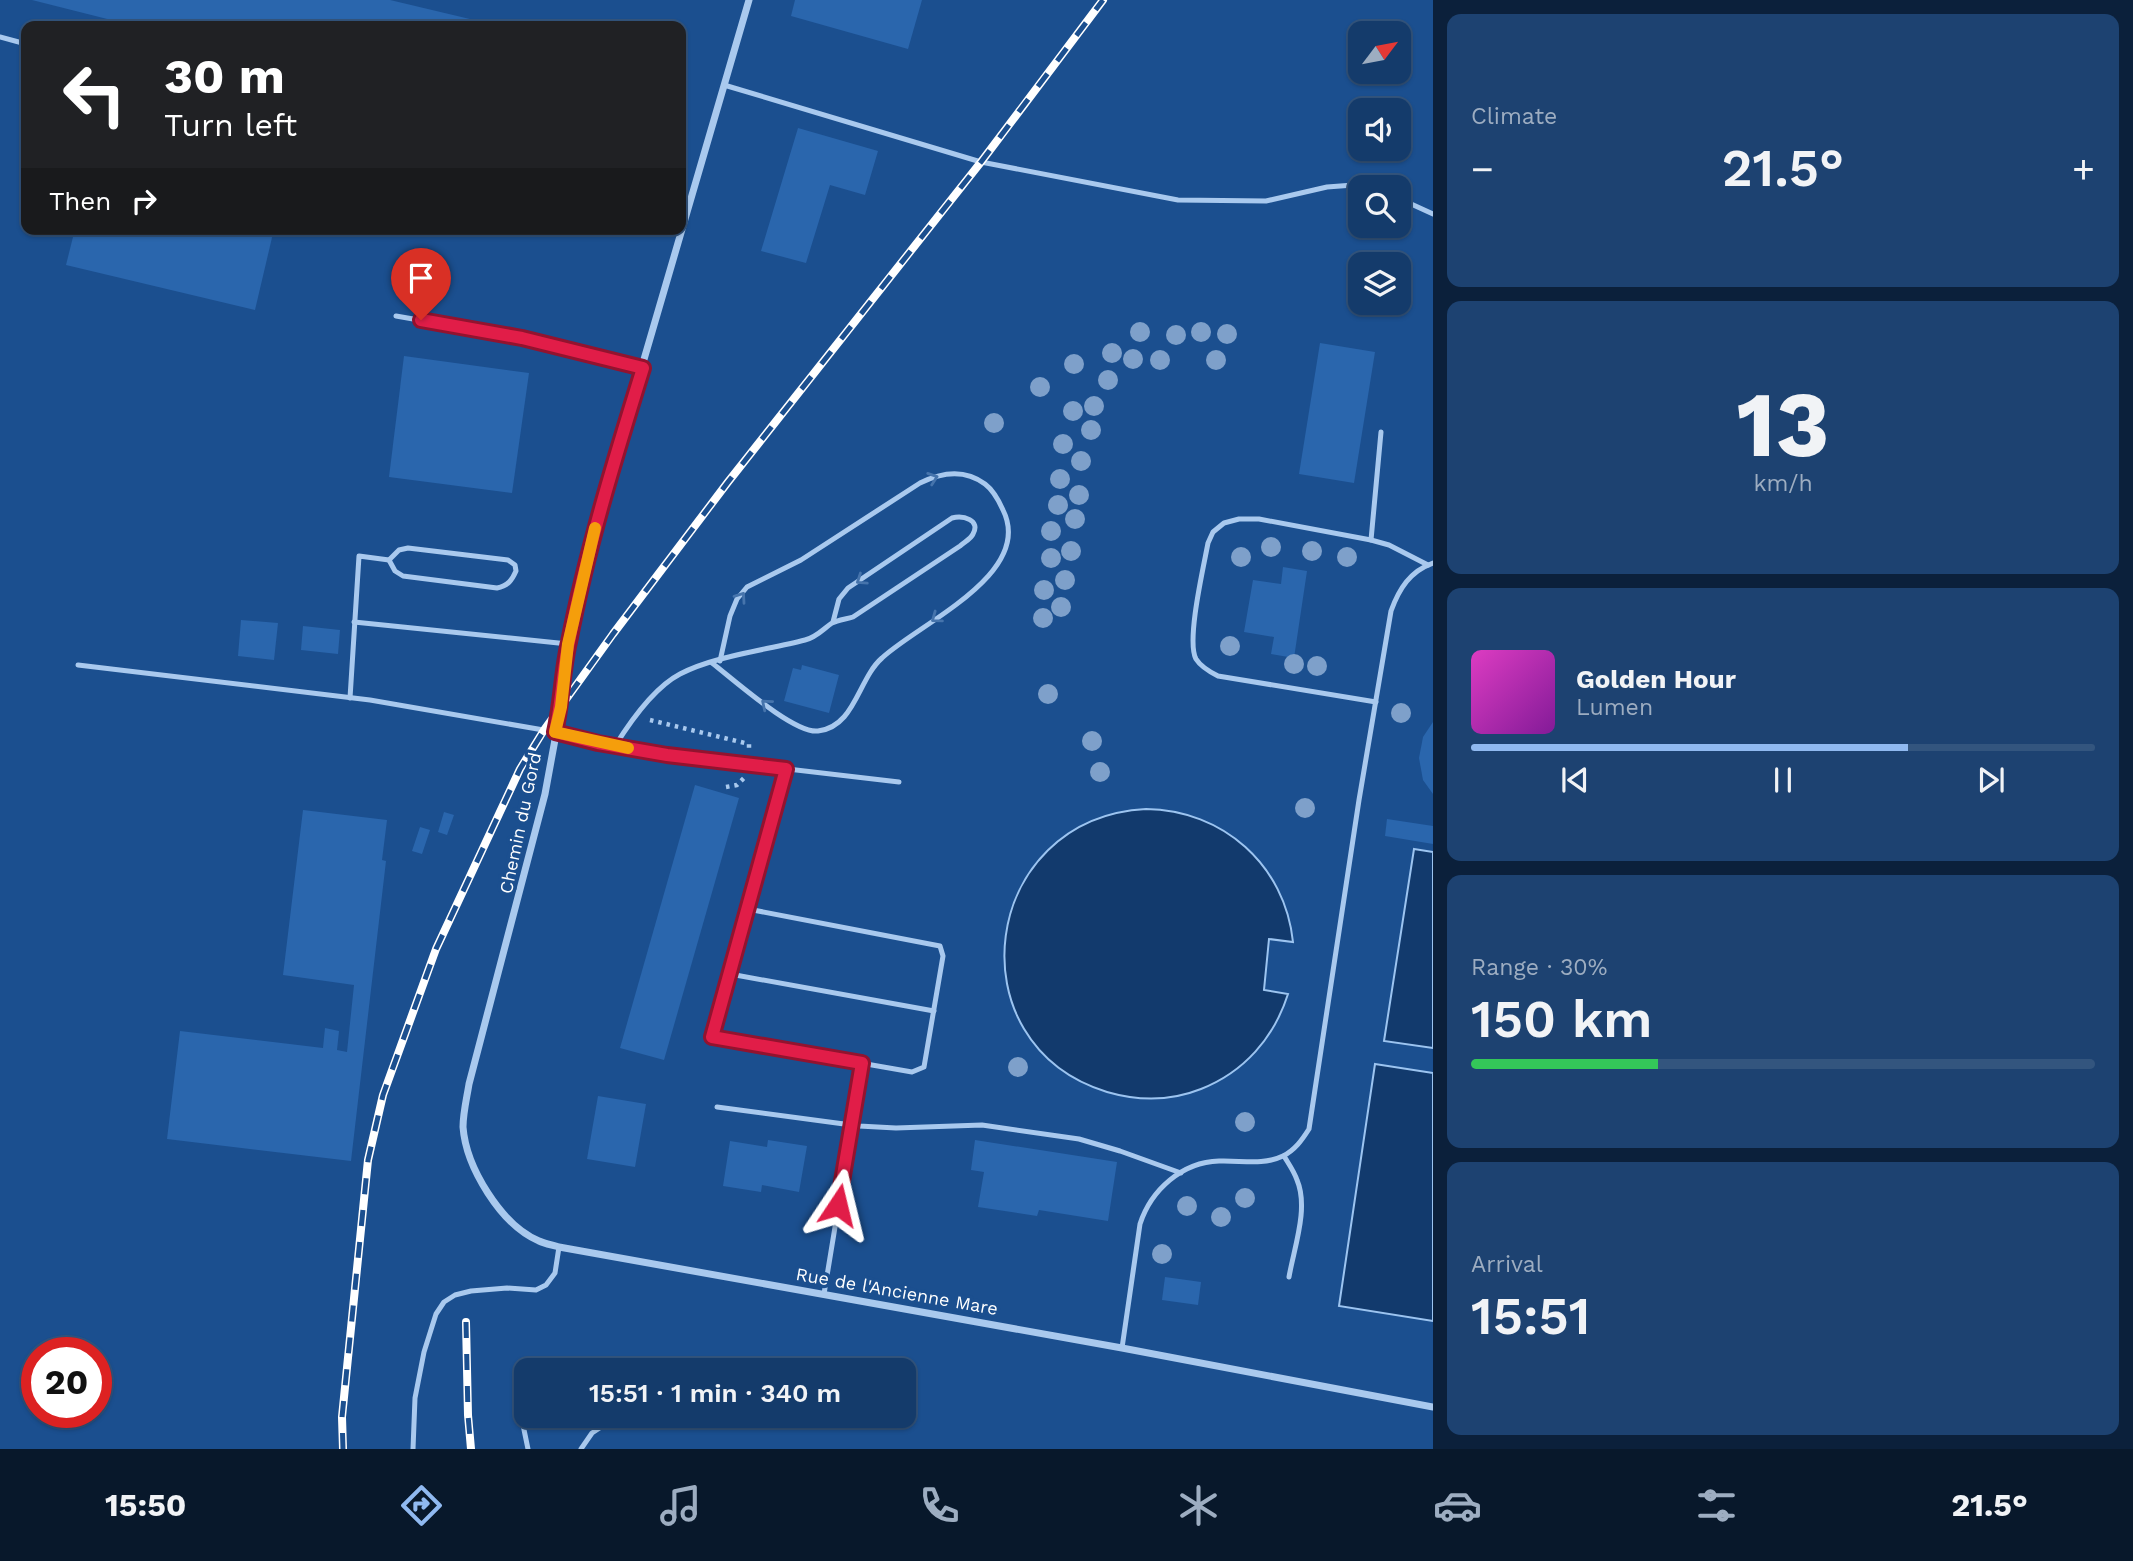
<!DOCTYPE html>
<html lang="en">
<head>
<meta charset="utf-8">
<style>
	:root { --surface:#143b6b; --page:#1d4271; --text:#f1f3f6; --muted:#9dadc1; --line:#33557e; --accent:#90b9f0 }
	body { margin:0; font-family:"Work Sans",sans-serif; background:var(--page); color:var(--text); height:100vh; display:flex; flex-direction:column; font-size:26px; white-space:nowrap }
	* { box-sizing:border-box; margin:0 }
	p { font-size:23px; color:var(--muted) }
	.icon { flex:none; width:38px; height:38px; fill:none; stroke:currentColor; stroke-width:2; stroke-linecap:round; stroke-linejoin:round }
	.map { position:relative; flex:1; overflow:hidden }
	.drawer { display:flex; flex-direction:column; gap:14px; padding:14px; background:#0b203b; width:700px }
	.drawer>* { flex:none }
	.guide { position:absolute; left:21px; top:21px; width:665px; height:214px; border-radius:14px; box-shadow:0 2px 5px #0004,0 0 0 2px var(--line); background:#202124; color:#fff; overflow:hidden }
	.needle { width:46px; rotate:58deg }
	.buttons { position:absolute; left:1348px; top:21px; display:grid; gap:14px }
	.buttons a { display:grid; place-items:center; width:63px; height:63px; border-radius:14px; background:var(--surface); box-shadow:0 2px 5px #0004,0 0 0 2px var(--line); font-size:35px }
	.speed { position:absolute; left:21px; top:1337px; display:flex; gap:14px; font-size:35px; font-weight:700; text-align:center }
	.speed>* { display:grid; place-content:center; width:91px; height:91px; border-radius:50%; background:var(--surface); box-shadow:0 2px 5px #0004,0 0 0 2px var(--line); line-height:1 }
	.speed .limit { border:10px solid #d22; background:#fff; color:#111 }
	.pin { position:absolute; display:grid; place-items:center; width:60px; height:60px; color:#fff; margin:-72px -30px; border-radius:50% 50% 50% 0; rotate:-45deg; box-shadow:0 0 7px #0007 }
	.pin .icon { rotate:45deg }
	.me { position:absolute; width:77px; margin:-38px; rotate:10deg; stroke-linejoin:round; filter:drop-shadow(0 0 5px #0008) }
	.turn { display:flex; align-items:center; gap:24px; height:147px; padding:0 28px; font-size:32px }
	.turn .icon { width:91px; height:91px; stroke-width:2.5 }
	.turn b { display:block; font-size:49px; line-height:60px }
	.then { display:flex; align-items:center; height:66px; padding:0 28px; background:#0003; gap:14px; font-size:26px }
	.big { font-size:52px; font-weight:600; line-height:1.1 }
	.drawer .widget { flex:1; display:flex; flex-direction:column; justify-content:center; gap:10px; min-width:0; padding:0 24px; border-radius:14px; background:var(--page) }
	.drawer .dial { align-items:center; gap:0 }
	.dial b { font-size:91px; line-height:1 }
	.song { display:flex; align-items:center; gap:21px }
	.cover { width:84px; height:84px; border-radius:10px; background:linear-gradient(135deg,hsl(310 70% 55%),hsl(290 70% 35%)) }
	.played { height:7px; border-radius:4px; background:linear-gradient(90deg,var(--accent) 70%,var(--line) 70%) }
	.keys { display:flex; justify-content:space-around; direction:ltr }
	.heat { display:flex; justify-content:space-between; align-items:center; font-size:38px; direction:ltr }
	.charge { height:10px; border-radius:5px; background:linear-gradient(90deg,#34c759 30%,var(--line) 0) }
	.trip { position:absolute; left:514px; top:1358px; width:402px; height:70px; border-radius:14px; background:var(--surface); box-shadow:0 2px 5px #0004,0 0 0 2px var(--line); font-weight:600; line-height:70px; text-align:center }
	.tabs { display:flex; height:112px; justify-content:space-around; align-items:center; background:#08182b; color:var(--muted) }
	.tabs .icon { width:49px; height:49px }
	.tabs .selected { color:var(--accent) }
	.tabs b { font-size:32px; color:var(--text) }
	main { display:flex; flex:1; min-height:0 }
	.map>svg:first-child { display:block }
</style>
</head>
<body>
<main>
<div class="map">
<svg width="1433" height="1449" viewBox="0 0 1433 1449">
	<rect width="100%" height="100%" fill="#1b4f8f"/>
	<g fill="#123a6d" stroke="#9cc4f0" stroke-width="2">
		<path d="M1146,809C1223,810 1285,865 1293,942L1269,939L1264,990L1288,994C1274,1038 1244,1072 1201,1089C1171,1101 1138,1101 1107,1092C951,1044 980,818 1146,809Z"/>
		<polygon points="1414,849 1433,852 1433,1048 1384,1041"/>
		<polygon points="1375,1064 1433,1073 1433,1321 1339,1306"/>
	</g>
	<g fill="#2a66ad">
		<polygon points="32,0 390,0 495,25 135,26"/>
		<polygon points="795,0 922,0 908,49 791,16"/>
		<polygon points="798,128 878,151 865,195 830,185 806,263 761,251"/>
		<polygon points="75,229 274,229 255,310 66,265"/>
		<polygon points="1320,343 1375,352 1354,483 1299,474"/>
		<polygon points="404,356 529,373 512,493 389,477"/>
		<polygon points="1283,567 1307,571 1294,658 1271,654 1274,637 1244,632 1253,580 1281,584"/>
		<polygon points="241,620 278,623 274,660 238,656"/>
		<polygon points="303,626 340,630 338,654 301,650"/>
		<polygon points="802,665 839,675 829,713 784,701 793,668 801,670"/>
		<polygon points="1433,722 1433,794 1423,780 1419,758 1423,737"/>
		<polygon points="695,785 739,798 664,1060 620,1048"/>
		<polygon points="303,810 387,820 382,860 386,861 351,1161 167,1139 180,1031 323,1048 325,1028 339,1031 337,1050 347,1052 354,985 283,975"/>
		<polygon points="444,812 454,815 447,835 438,832"/>
		<polygon points="1387,819 1433,826 1433,844 1385,836"/>
		<polygon points="420,827 430,830 422,854 412,851"/>
		<polygon points="598,1096 646,1104 635,1167 587,1159"/>
		<polygon points="768,1140 807,1146 799,1192 762,1185 761,1192 723,1186 730,1141 767,1147"/>
		<polygon points="975,1140 1117,1162 1108,1221 1039,1210 1037,1216 978,1207 984,1172 971,1170"/>
		<polygon points="1165,1277 1201,1282 1198,1305 1162,1300"/>
	</g>
	<g fill="none" stroke-linecap="round" stroke-linejoin="round">
		<g stroke="#a9c9ee" stroke-width="4.5" stroke-dasharray="3.5 5" stroke-linecap="butt">
			<polyline points="650,720 749,744 749,749"/>
			<polyline points="726,787 737,785 744,778"/>
		</g>
		<g stroke="#a9c9ee" stroke-width="5">
			<polyline points="0,37 26,44"/>
			<polyline points="724,85 981,162 1178,200 1266,201 1327,187 1367,184 1374,187"/>
			<polyline points="1398,198 1433,214"/>
			<polyline points="396,316 522,338 643,368"/>
			<polyline points="1371,540 1381,432"/>
			<path d="M408,548L508,560L515,565L516,571C512,580 508,586 497,588L403,576L395,571L389,560L399,550Z"/>
			<polyline points="354,622 568,644"/>
			<path d="M712,663C733,679 794,734 818,731C855,727 858,679 882,658C918,624 1035,574 1003,510C999,501 993,490 985,484C965,469 942,472 920,483L801,560L747,587L737,599L730,616L720,661"/>
			<polyline points="78,665 370,700 555,732 598,743 667,755 899,782"/>
			<polyline points="350,698 359,556 389,560"/>
			<path d="M1376,702L1218,676C1210,672 1201,667 1196,659C1186,641 1204,565 1208,543L1213,532L1224,523L1239,519H1259L1371,540L1389,545L1428,565"/>
			<path d="M615,746C630,722 655,687 680,674C714,656 767,650 805,640C817,637 823,629 832,623C838,620 847,619 853,617L960,546C964,542 971,539 973,534C981,520 963,515 952,518L848,588L839,599L833,622"/>
			<polyline points="748,909 940,946 943,956 924,1067 912,1072 712,1037 786,769"/>
			<polyline points="730,974 934,1011"/>
			<polyline points="717,1107 859,1126 896,1128 982,1125 1079,1139 1120,1151 1181,1173"/>
			<path d="M1284,1156C1288,1163 1294,1171 1297,1180C1309,1208 1294,1248 1289,1277"/>
			<polyline points="824,1294 862,1063"/>
			<path d="M1122,1348L1140,1224C1151,1190 1182,1162 1219,1161C1241,1160 1262,1166 1283,1156C1295,1150 1302,1140 1309,1129L1359,800L1391,611C1399,589 1410,571 1433,563"/>
			<polyline points="527,1398 522,1420 528,1449"/>
			<polyline points="413,1449 415,1398 424,1352 436,1314 444,1302 455,1295 471,1291 507,1288 536,1290 546,1285 555,1273 559,1247"/>
			<polyline points="581,1449 592,1433 618,1416"/>
		</g>
		<path stroke="#a9c9ee" stroke-width="7" d="M749,0L595,527L568,644L561,707L545,794L469,1084C467,1097 463,1113 463,1127C466,1167 501,1225 539,1241C545,1244 553,1245 559,1247L1122,1348L1433,1407"/>
		<defs>
			<g id="rail">
				<polyline points="466,1322 468,1415 471,1449"/>
				<polyline points="343,1449 342,1417 368,1160 383,1095 436,949 520,769 544,730 613,634 728,482 981,162 1103,0"/>
			</g>
		</defs>
		<use href="#rail" stroke="#fff" stroke-width="8"/>
		<use href="#rail" stroke="#1b4f8f" stroke-width="5" stroke-dasharray="16" stroke-linecap="butt"/>
	</g>
	<g fill="#7ea0ca">
		<circle cx="1140" cy="332" r="10"/>
		<circle cx="1201" cy="332" r="10"/>
		<circle cx="1227" cy="334" r="10"/>
		<circle cx="1176" cy="335" r="10"/>
		<circle cx="1112" cy="353" r="10"/>
		<circle cx="1133" cy="359" r="10"/>
		<circle cx="1160" cy="360" r="10"/>
		<circle cx="1216" cy="360" r="10"/>
		<circle cx="1074" cy="364" r="10"/>
		<circle cx="1108" cy="380" r="10"/>
		<circle cx="1040" cy="387" r="10"/>
		<circle cx="1094" cy="406" r="10"/>
		<circle cx="1073" cy="411" r="10"/>
		<circle cx="994" cy="423" r="10"/>
		<circle cx="1091" cy="430" r="10"/>
		<circle cx="1063" cy="444" r="10"/>
		<circle cx="1081" cy="461" r="10"/>
		<circle cx="1060" cy="479" r="10"/>
		<circle cx="1079" cy="495" r="10"/>
		<circle cx="1058" cy="505" r="10"/>
		<circle cx="1075" cy="519" r="10"/>
		<circle cx="1051" cy="531" r="10"/>
		<circle cx="1271" cy="547" r="10"/>
		<circle cx="1071" cy="551" r="10"/>
		<circle cx="1312" cy="551" r="10"/>
		<circle cx="1241" cy="557" r="10"/>
		<circle cx="1347" cy="557" r="10"/>
		<circle cx="1051" cy="558" r="10"/>
		<circle cx="1065" cy="580" r="10"/>
		<circle cx="1044" cy="590" r="10"/>
		<circle cx="1061" cy="607" r="10"/>
		<circle cx="1043" cy="618" r="10"/>
		<circle cx="1230" cy="646" r="10"/>
		<circle cx="1294" cy="664" r="10"/>
		<circle cx="1317" cy="666" r="10"/>
		<circle cx="1048" cy="694" r="10"/>
		<circle cx="1401" cy="713" r="10"/>
		<circle cx="1092" cy="741" r="10"/>
		<circle cx="1100" cy="772" r="10"/>
		<circle cx="1305" cy="808" r="10"/>
		<circle cx="1018" cy="1067" r="10"/>
		<circle cx="1245" cy="1122" r="10"/>
		<circle cx="1245" cy="1198" r="10"/>
		<circle cx="1187" cy="1206" r="10"/>
		<circle cx="1221" cy="1217" r="10"/>
		<circle cx="1162" cy="1254" r="10"/>
	</g>
	<defs><path id="oneway-chevron" d="M-2-3.5L2.5 0L-2 3.5" fill="none" stroke-width="1.6" stroke-linecap="round" stroke-linejoin="round" transform="scale(1.75)"/></defs>
	<g stroke="#4674ac">
		<use href="#oneway-chevron" transform="translate(933 478) rotate(-19)"/>
		<use href="#oneway-chevron" transform="translate(861 580) rotate(146)"/>
		<use href="#oneway-chevron" transform="translate(741 597) rotate(-55)"/>
		<use href="#oneway-chevron" transform="translate(936 618) rotate(144)"/>
		<use href="#oneway-chevron" transform="translate(766 704) rotate(-140)"/>
	</g>
	<g fill="none" stroke-linecap="round" stroke-linejoin="round">
		<defs>
			<path id="route" d="M421,320L522,338L643,368C615,458 587,549 569,642C562,671 562,702 555,732L598,743L667,755L786,769L712,1037L862,1063L838,1205"/>
		</defs>
		<use href="#route" stroke="#92132f" stroke-width="18"/>
		<use href="#route" stroke="#e11d48" stroke-width="12"/>
		<polyline stroke="#f59e0b" stroke-width="12" points="595,528 568,644 561,707 555,732 628,748"/>
	</g>
	<g text-anchor="middle" dominant-baseline="central" stroke-width="7" stroke-linejoin="round" paint-order="stroke">
		<g font-size="18" fill="#fff" stroke="#1b4f8f">
			<text transform="translate(520 823) rotate(-78)">Chemin du Gord</text>
			<text transform="translate(897 1291) rotate(10)">Rue de l'Ancienne Mare</text>
		</g>
	</g>
</svg>
<div class="buttons">
<a><svg class="needle" viewBox="-14 -14 28 28"><path d="M0-13l5 13h-10z" fill="#e53935"/><path d="M0 13l5-13h-10z" fill="#9dadc1"/></svg></a>
<a><svg class="icon" aria-label="sound" viewBox="0 0 24 24"><path d="M4 9h4l5-4v14l-5-4H4zM17 9q2 3 0 6"/></svg></a>
<a><svg class="icon" aria-label="search" viewBox="0 0 24 24"><circle cx="10" cy="10" r="6"/><path d="M15 15l6 6"/></svg></a>
<a><svg class="icon" aria-label="layers" viewBox="0 0 24 24"><path d="M12 4l9 5-9 5-9-5zM3 14l9 5 9-5"/></svg></a>
</div>
<div class="speed"><div class="limit">20</div></div>
<div class="pin" style="left:421px;top:320px;background:#d93025"><svg class="icon" aria-label="arrive" viewBox="0 0 24 24"><path d="M6 21V4h12l-3 4 3 4H6"/></svg></div>
<svg class="me" style="left:838px;top:1205px" viewBox="-20 -20 40 40"><path d="M0-17L14 15 0 8-14 15z" fill="#e11d48" stroke="#fff" stroke-width="4"/></svg>
<div class="trip">15:51 · 1 min · 340 m</div>
<div class="guide">
<div class="turn"><svg class="icon" aria-label="left" viewBox="0 0 24 24"><path d="M17 20v-9H6M10 6l-5 5 5 5"/></svg><div><b>30 m</b>Turn left</div></div>
<div class="then">Then<svg class="icon" aria-label="right" viewBox="0 0 24 24"><path d="M7 20v-9h11M14 6l5 5-5 5"/></svg></div>
</div>
</div>
<section class="drawer">
<div class="widget"><p>Climate</p>
<div class="heat"><a>−</a><b class="big">21.5°</b><a>+</a></div>
</div>
<div class="widget dial"><b>13</b><p>km/h</p></div>
<div class="widget">
<div class="song"><i class="cover"></i><div><b>Golden Hour</b><p>Lumen</p></div></div>
<div class="played"></div>
<div class="keys"><svg class="icon" aria-label="previous" viewBox="0 0 24 24"><path d="M18 5L8 12l10 7zM5 5v14"/></svg><svg class="icon" aria-label="pause" viewBox="0 0 24 24"><path d="M8 5v14M16 5v14"/></svg><svg class="icon" aria-label="next" viewBox="0 0 24 24"><path d="M6 5l10 7-10 7zM19 5v14"/></svg></div>
</div>
<div class="widget"><p>Range · 30%</p><b class="big">150 km</b><div class="charge"></div></div>
<div class="widget"><p>Arrival</p><b class="big">15:51</b></div>
</section>
</main>
<nav class="tabs">
<b>15:50</b>
<svg class="icon selected" aria-label="directions" viewBox="0 0 24 24"><path d="M12 3l9 9-9 9-9-9zM9 14v-3h6M13 9l2 2-2 2"/></svg>
<svg class="icon" aria-label="music" viewBox="0 0 24 24"><path d="M9 18V5l10-2v13"/><circle cx="6" cy="18" r="3"/><circle cx="16" cy="16" r="3"/></svg>
<svg class="icon" aria-label="phone" viewBox="0 0 24 24"><path d="M5 4h4l2 5-3 2q2 4 5 5l2-3 5 2v4C11 20 4 13 5 4z"/></svg>
<svg class="icon" aria-label="climate" viewBox="0 0 24 24"><path d="M12 3v18M4 7l16 10M4 17L20 7"/></svg>
<svg class="icon" aria-label="car" viewBox="0 0 24 24"><path d="M5 17H2v-5l4-1 3-4h7l3 4 3 1v5h-3M9 17h6M6 11h13"/><circle cx="7" cy="17" r="2"/><circle cx="17" cy="17" r="2"/></svg>
<svg class="icon" aria-label="filters" viewBox="0 0 24 24"><path d="M4 7h16M4 17h16"/><circle cx="9" cy="7" r="2"/><circle cx="15" cy="17" r="2"/></svg>
<b>21.5°</b>
</nav>
</body>
</html>
